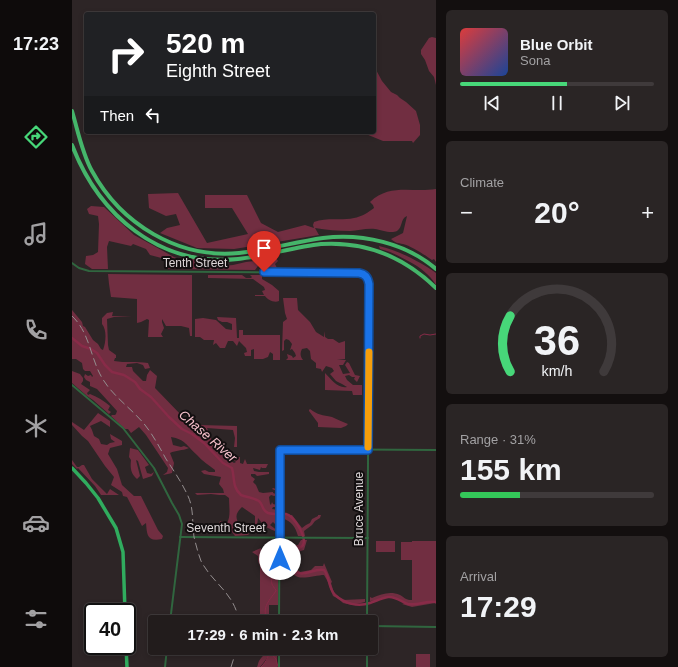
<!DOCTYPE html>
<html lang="en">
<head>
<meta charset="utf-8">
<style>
	:root { --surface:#221c1c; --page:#2a2525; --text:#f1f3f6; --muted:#a2a1a3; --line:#3f3a3b; --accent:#47d779 }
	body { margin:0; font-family:Helvetica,sans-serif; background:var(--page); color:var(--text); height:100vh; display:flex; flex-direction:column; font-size:15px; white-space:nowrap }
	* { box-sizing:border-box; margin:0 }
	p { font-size:13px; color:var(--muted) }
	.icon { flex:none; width:22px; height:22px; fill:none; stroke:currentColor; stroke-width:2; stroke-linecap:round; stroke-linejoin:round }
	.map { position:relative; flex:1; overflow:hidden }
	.panel { display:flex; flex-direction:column; gap:10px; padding:10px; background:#130f0f; width:242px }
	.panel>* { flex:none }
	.top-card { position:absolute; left:12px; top:12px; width:292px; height:122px; border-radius:4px; box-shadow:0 2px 6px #0003,0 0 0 1px var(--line); background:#202124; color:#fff; overflow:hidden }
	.speed { position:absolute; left:12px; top:603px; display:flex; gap:8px; font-size:20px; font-weight:700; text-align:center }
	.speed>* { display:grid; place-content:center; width:52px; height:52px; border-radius:50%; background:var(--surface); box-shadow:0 2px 6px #0003,0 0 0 1px var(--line); line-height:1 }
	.speed .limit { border:2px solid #111; border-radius:6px; background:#fff; color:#111 }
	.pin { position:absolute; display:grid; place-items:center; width:34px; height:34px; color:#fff; margin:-41px -17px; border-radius:50% 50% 50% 0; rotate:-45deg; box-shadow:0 0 4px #0007 }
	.pin .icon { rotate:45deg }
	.me { position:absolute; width:44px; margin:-22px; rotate:0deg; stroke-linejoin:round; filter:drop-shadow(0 0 3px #0008) }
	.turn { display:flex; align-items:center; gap:14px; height:84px; padding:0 16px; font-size:18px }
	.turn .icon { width:52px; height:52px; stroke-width:2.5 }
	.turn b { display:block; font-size:28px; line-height:34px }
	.then { display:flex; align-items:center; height:38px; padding:0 16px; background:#0003; gap:8px; font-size:15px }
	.big { font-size:30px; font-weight:700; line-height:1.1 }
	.panel .tile { flex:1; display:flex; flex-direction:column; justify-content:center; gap:6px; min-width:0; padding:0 14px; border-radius:6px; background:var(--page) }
	.panel .dial { align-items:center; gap:0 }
	.dial svg { height:104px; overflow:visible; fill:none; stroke:var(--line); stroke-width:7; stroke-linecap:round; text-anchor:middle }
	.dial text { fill:var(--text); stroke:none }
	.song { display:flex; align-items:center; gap:12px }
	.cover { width:48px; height:48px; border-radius:6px; background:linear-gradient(135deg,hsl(0 70% 55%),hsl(220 70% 35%)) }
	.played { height:4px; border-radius:2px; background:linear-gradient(90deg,var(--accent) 55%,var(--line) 55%) }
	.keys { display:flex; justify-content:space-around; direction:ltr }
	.heat { display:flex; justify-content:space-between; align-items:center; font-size:22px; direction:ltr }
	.charge { height:6px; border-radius:3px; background:linear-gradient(90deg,#34c759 31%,var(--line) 0) }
	.trip { position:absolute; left:76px; top:615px; width:230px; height:40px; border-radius:4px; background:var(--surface); box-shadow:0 2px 6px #0003,0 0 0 1px var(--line); font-weight:700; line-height:40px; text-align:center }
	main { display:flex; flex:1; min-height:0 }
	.menu { display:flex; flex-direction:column; width:72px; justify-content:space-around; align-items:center; background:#0e0b0b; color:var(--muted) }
	.menu .icon { width:28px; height:28px }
	.menu .current { color:var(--accent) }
	.menu b { font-size:18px; color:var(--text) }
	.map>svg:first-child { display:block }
</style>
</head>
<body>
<main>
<nav class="menu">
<b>17:23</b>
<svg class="icon current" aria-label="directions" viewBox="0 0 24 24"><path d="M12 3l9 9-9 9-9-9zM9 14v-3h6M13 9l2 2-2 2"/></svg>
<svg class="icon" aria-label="music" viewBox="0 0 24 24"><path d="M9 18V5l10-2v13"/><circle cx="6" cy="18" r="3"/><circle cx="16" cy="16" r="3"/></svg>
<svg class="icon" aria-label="phone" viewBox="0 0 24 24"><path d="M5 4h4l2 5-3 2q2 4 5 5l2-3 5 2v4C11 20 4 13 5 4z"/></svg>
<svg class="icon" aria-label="climate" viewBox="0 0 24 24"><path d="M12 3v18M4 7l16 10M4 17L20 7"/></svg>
<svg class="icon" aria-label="car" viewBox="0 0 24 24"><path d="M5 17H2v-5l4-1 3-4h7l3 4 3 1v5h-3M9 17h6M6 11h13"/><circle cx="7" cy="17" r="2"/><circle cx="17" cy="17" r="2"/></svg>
<svg class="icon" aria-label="filters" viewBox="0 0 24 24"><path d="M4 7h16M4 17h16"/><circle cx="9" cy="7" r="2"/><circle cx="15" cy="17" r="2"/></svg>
</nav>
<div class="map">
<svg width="364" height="667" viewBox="0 0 364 667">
	<rect width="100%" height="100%" fill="#2d2526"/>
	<g fill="#712e41">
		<polygon points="360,37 364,38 364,85 362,77 357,71 353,60 349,54 349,50 357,38"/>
		<polygon points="302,66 310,81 319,92 325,95 328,98 334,102 344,111 348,125 348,135 341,143 340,141 311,141 289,132 302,132"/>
		<path d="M364,189V262L362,259L360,260C353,255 339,246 331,244C326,243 323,243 319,239L331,233L335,216C328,219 331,227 325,231C319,234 309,230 303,229C294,228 286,231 278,231C266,231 254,230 243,228L247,235L162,249L125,248L88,233L95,228L108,225L104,214L94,216L77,208L76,194L106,193L135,243L176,234L160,208H133V195H175L189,223L206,232L233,225L242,228L241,225L242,222C255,217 269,221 282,218C289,217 297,212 302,208L301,205L298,202C318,183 340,193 364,189Z"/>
		<polygon points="19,206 32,207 62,235 102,257 111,260 115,258 147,262 151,266 161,265 174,262 204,258 206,261 203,264 206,270 187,270 189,268 196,267 195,264 186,266 183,270 95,269 97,260 78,255 74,249 61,244 59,246 37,241 35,247 36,269 20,269 13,264 14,256 21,255 26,252 27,224 26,216 17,214 15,209"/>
		<path d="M307,246C325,250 349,262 364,273V285C357,274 349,268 338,262C327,256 320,252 308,249Z"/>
		<polygon points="36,274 120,275 120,336 118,336 117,328 109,326 94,326 90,319 90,322 92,328 89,334 91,337 76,337 77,320 75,319 69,322 65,323 65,299 39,297 37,284"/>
		<path d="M136,275H170L174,278H179L180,277L178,275H190V279L200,285L207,291V301C202,303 196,300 193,296H183V295H192L190,291L193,290L192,287L181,279L136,278Z"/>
		<path d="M211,298H225L226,310L238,322L244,332L252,337L253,331V337L256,339H261L267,343L273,341V359L265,360H274L271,365H267L271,374L278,373L273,365L275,362L277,363L283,375L288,376L285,382L282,379L283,377H280L277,375L273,376L275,380L281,385H290V395H281L280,391L253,390V373C259,379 266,389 275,387L270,384L264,381L258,374L262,371L260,368L254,366L250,372L249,369L244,368V363L239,359L238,351L235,348L230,349C228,353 228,356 231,360H214L216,358L215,354L220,356L221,358L224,356L223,353L220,349L218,350L220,344L217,340L214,339L212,341V350L210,351L211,322L215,319L213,313Z"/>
		<path d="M0,310L10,322L11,326L13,327L21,340L26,344L29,349L31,350C34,342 35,330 30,324V318L35,313L41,312L40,316L60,317H42L35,319L36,345L37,350L44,355V358H43L42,361C53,363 64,361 76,363L78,368L73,369L71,365L65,363L55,364L54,367H60L61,371L71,381H74L75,375L78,370L85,376L83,388L112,418L119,420L128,425L165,426V447H162L163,438L161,430L135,428L140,441L145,446L154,451L159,461L162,463L164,462L162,460L163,457H168V463L171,464L173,459L175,464H196L194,468H190L189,467L188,470L181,468L182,471L187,472H197V474L185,476L183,474H179V476L183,479L181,482L184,485L187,492L191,493L201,492V493L204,494L205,491L200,489L201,488L204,489L205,486L207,487V495L202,496L199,495L197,497L198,504L199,505L200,502L201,504L205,505L206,506L205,508L204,507H201L200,509L206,510V527L201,522L198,525L206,531V535L204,534L203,531C193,527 193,527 186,518L184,534L183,525V516L170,507C163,514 163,517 168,526L174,529L177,534L176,535L163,536L160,532L157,525L152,524L150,525L147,524L148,521L155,523C159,516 157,506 157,498L153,495H147L139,494L125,495L123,493H152L151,489L147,484L149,477L132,474L129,471L133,470L137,472H143V470C137,465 130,461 125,455C115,446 113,439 99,437L101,445L109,447L112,446L117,448C110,451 104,450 98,453L102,463L100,473L96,474L91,475L95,472L96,468L74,435L67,427L59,433L56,429H53L39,416L40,415H43L44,414L45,411L25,389L18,386V382L14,380L12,377L13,374L16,376L19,375L20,377L21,376L18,371H13L11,369L10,363L4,359H0Z"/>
		<polygon points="145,317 164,318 165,338 167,338 167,330 171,330 171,335 208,335 208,360 201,360 201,354 198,352 196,357 191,359 182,359 182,349 179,350 179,356 173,356 172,353 175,352 174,348 167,341 165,346 161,341 156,341 153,348 148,348 144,343 141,345 142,340 132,340 128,337 123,337 123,319 131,318 144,320 154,329 160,330 160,324 155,322 150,322 146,320"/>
		<path d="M0,371L8,374L11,378V381L9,384L18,390L15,393L16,395L18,394C26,397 32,401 38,406L36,410L39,412L37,414L21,400L15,396L0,383Z"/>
		<path d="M238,409C246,415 250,415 260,417C265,419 270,422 276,424L274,426L269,428L246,427V423L237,411V410Z"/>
		<path d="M26,413L38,421V427L29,421L18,426L20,430L22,436L27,439L29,444L35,445L38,443L43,442L39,439L38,434L50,441V445L38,448L36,454L45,469L50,485L62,496H69L86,530L91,536L90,539C75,542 75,535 74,523L70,526L55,497L51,496L50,492L39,485L42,477L33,466L16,441L10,436L0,425V422L12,430Z"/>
		<path d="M58,448L66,450L77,465L73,467L75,473L79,474L82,472L80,476L71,479L66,461L64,460L68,476L65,479C59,474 58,468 59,460L57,457Z"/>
		<polygon points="0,460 5,467 7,467 10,465 12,465 20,479 35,494 38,489 47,495 29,495 23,486 6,468 5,469 0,464"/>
		<path d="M210,515H220L230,528L234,525L238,523L240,519L246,516V515H249L248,518L243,521L240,525L232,531L233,536H226C223,526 220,522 210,518Z"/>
		<path d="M229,540H235L232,550L225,552H215L218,558V564L228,572L239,570L243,566H251L252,563L260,582L259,583L262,593L271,600L293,599V602L280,605L271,603L267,599L261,596L259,591L256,582L252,575C246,575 232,579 226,577C220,575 217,568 210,567V548C215,544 220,545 226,545Z"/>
		<rect x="304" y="541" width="19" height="11"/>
		<path d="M340,541H364V604L363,603L340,607L330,604L333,603C326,600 318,595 311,598C306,600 303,601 298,601V597L300,598C310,594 318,591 328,595C333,598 334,600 340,600V560H329V542H340Z"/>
		<path d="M189,548C190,554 191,560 197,562L200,556L199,563H206V605H197V618L199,622H188V566L186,561V556L180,552Z"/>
		<path d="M193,648H197L196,657L198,648H205V667H189L194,661L196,657L188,667H185C186,665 186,663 187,661C190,656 194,655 193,648Z"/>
		<rect x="344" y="654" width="14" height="13"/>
	</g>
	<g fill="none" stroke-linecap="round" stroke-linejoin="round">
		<g stroke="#882b48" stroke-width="1">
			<polyline points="348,338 348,336 352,334 358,335 364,334"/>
			<polyline points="210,560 213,560"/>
			<path d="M196,622C189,608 196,602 204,591V590C203,589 200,585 200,584C198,579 202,566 205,561L207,560"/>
			<polyline points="198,652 204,659 206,667"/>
			<path d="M189,667C195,661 197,656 198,648"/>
		</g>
		<path stroke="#882b48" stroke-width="2.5" d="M0,338L10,346L19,349L25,353L33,365L40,372L52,375L63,382L68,389L79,397L97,417L110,429L120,434L132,443L151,463L160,468C163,479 160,487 169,495C174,497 182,498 187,501C191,504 190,511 196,513C202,515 208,513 214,514C222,516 235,537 231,545C228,550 218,548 213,556C213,561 215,564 218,568C231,580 239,568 252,570C258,577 256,588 263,595C273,604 286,607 298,603C304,601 310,598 316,597C324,596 329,602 336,604C346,606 355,600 364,602"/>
		<g stroke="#30663f" stroke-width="2">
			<path d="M0,263L7,268L17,271L287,273C301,276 297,294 297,305L295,622"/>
			<polyline points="0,385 51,428 82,468 100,503 107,515 110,524 98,622"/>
			<polyline points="108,537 296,538"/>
			<polyline points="207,622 208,449 364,450"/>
			<polyline points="299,626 364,627"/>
			<polyline points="93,667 95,648"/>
			<polyline points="207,667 207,648"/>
			<polyline points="295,667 295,648"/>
		</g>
		<g stroke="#30ac5e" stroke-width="3.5">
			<polyline points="0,468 14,483 26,498 44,528 51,552 53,612"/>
			<polyline points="54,646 55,667"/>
		</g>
		<g stroke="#45b56a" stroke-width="4">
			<path d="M0,111C6,131 10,153 20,171C49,224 106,259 167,253C195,250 223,242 251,238C290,233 334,243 364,269"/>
			<path d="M0,145C27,215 87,267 166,259C194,256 222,247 249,244C295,241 332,257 364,288"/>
		</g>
		<g stroke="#948e8f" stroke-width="1" stroke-dasharray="8 4" stroke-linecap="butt">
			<path d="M0,316C19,334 18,360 32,381C42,397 61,410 73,425C81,435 88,448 94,459C102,471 110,483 116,496C122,509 120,523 122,537C124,545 126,553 129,561C141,584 163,593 167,622"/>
			<polyline points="159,667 165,648"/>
		</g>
	</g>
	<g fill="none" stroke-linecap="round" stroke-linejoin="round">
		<defs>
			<path id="route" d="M192,272L287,273C293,274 296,277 297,284L296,450H208V559"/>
		</defs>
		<use href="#route" stroke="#114b97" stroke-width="10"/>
		<use href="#route" stroke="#1a73e8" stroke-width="7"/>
		<polyline stroke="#f59e0b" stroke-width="7" points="296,447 297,352"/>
	</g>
	<g text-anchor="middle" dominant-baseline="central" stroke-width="4" stroke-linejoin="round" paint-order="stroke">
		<g font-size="12" fill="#ded8d9" stroke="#130f10">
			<text x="123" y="263">Tenth Street</text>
			<text transform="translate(287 509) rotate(-90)">Bruce Avenue</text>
			<text x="154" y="528">Seventh Street</text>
		</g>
		<g font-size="13" font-style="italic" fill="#f8c2cd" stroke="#130f10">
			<text transform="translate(136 436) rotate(41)">Chase River</text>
		</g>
	</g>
</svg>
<div class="speed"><div class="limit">40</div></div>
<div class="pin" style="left:192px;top:272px;background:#d93025"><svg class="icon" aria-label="arrive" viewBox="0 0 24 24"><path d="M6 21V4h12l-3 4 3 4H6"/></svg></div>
<svg class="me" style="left:208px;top:559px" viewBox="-20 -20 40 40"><circle r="19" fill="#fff"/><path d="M0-13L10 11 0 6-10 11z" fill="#1a73e8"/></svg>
<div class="trip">17:29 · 6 min · 2.3 km</div>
<div class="top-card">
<div class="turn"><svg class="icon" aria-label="right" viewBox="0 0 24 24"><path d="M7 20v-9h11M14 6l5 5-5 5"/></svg><div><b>520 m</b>Eighth Street</div></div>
<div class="then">Then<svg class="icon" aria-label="left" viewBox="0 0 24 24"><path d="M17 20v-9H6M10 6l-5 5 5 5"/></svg></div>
</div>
</div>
<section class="panel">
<div class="tile">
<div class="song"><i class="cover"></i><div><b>Blue Orbit</b><p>Sona</p></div></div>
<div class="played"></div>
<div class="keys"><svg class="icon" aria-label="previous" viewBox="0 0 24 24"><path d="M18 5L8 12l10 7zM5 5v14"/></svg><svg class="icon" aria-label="pause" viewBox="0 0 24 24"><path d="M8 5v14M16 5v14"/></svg><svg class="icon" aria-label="next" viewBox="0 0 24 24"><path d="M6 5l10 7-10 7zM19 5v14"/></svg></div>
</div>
<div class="tile"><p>Climate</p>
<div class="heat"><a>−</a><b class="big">20°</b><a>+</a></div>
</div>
<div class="tile dial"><svg viewBox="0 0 100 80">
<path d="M14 69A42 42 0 1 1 86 69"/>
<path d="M14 69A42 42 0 0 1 14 26" stroke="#47d779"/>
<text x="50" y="56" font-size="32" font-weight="700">36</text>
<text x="50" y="72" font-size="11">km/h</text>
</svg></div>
<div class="tile"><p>Range · 31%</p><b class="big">155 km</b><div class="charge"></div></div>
<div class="tile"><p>Arrival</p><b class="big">17:29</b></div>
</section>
</main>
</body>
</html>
